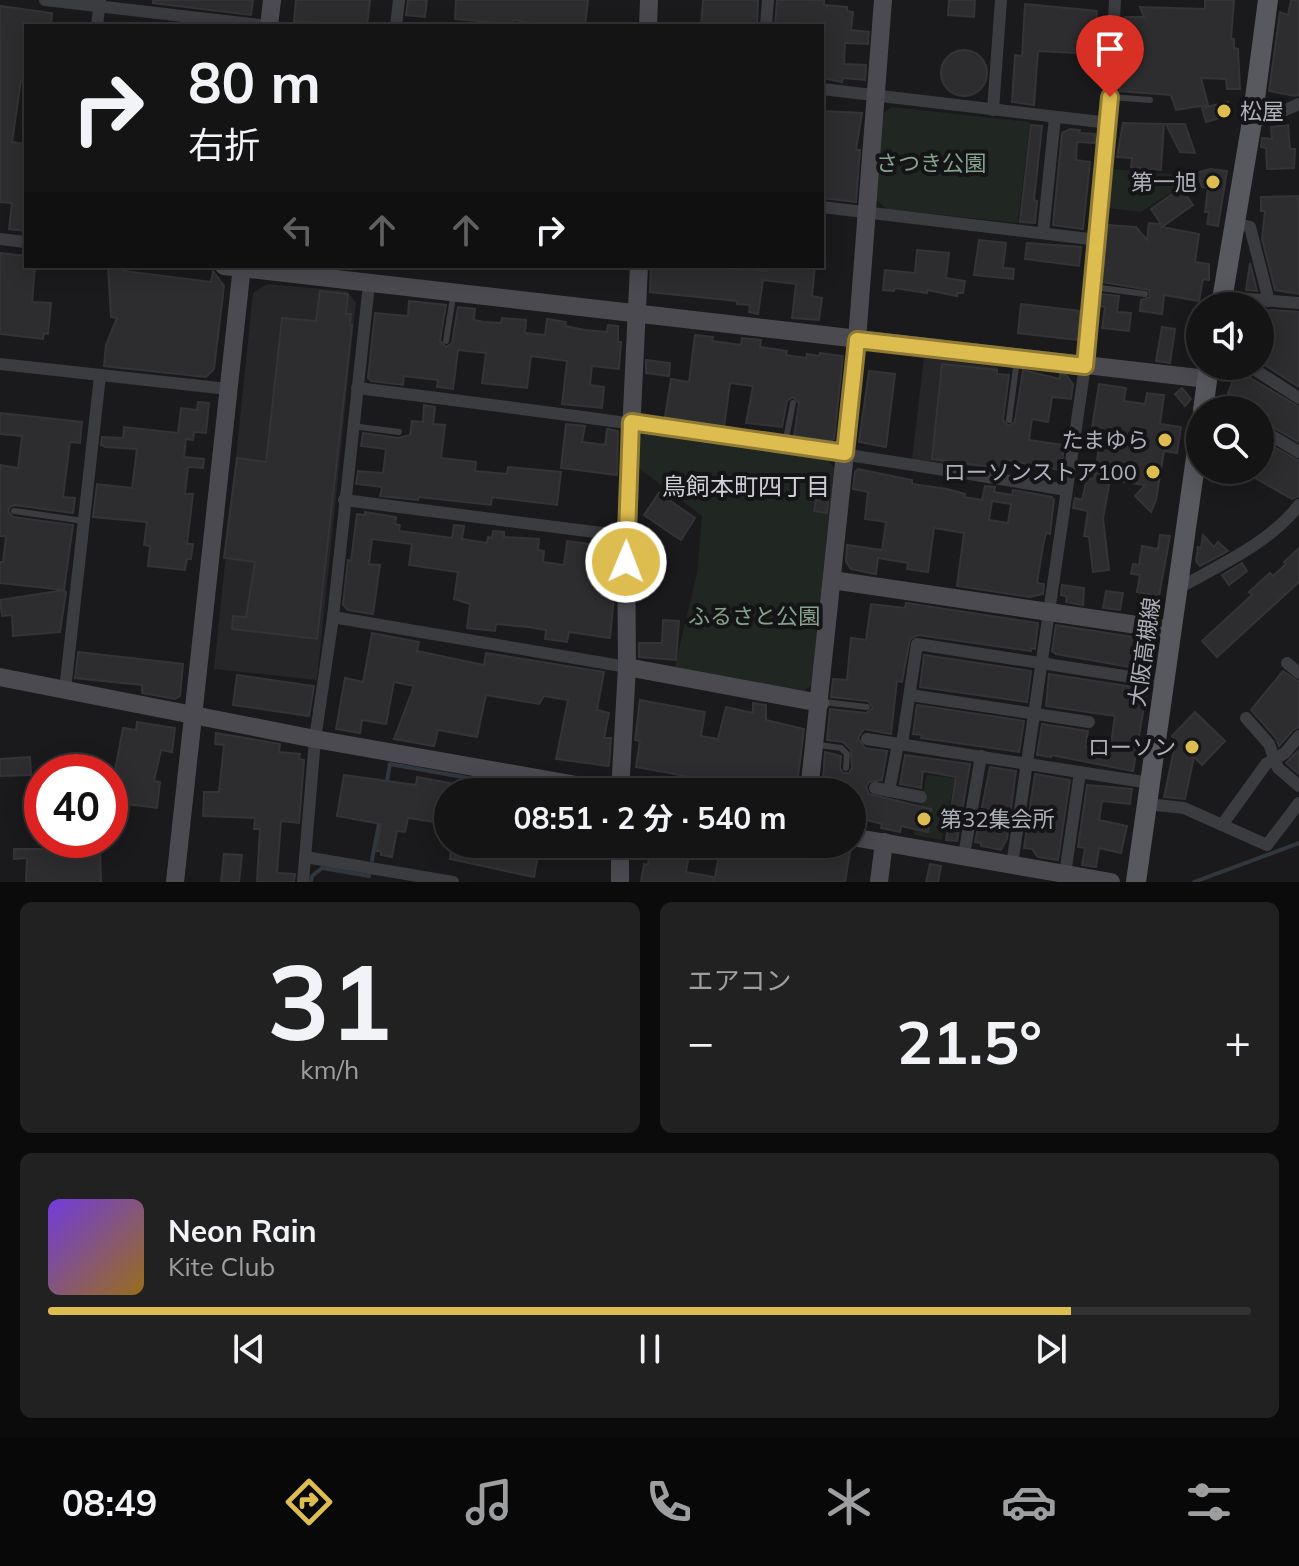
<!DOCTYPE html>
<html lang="ja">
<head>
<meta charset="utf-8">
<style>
	:root { --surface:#141415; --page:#212122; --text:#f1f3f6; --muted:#9d9ea0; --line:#333334; --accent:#ddbd50 }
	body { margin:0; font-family:Mulish,"Noto Sans JP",sans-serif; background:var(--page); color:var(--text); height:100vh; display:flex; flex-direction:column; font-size:30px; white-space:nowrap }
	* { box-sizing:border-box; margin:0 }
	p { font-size:26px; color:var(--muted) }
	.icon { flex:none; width:44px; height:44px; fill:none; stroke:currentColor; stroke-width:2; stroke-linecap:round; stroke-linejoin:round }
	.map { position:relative; height:882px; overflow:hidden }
	.panel { display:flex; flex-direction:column; gap:20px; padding:20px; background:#0b0b0c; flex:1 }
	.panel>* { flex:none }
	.banner { position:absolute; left:24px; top:24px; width:800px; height:244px; border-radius:0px; box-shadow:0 4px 20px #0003,0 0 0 2px var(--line); background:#141415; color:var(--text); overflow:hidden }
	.buttons { position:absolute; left:1186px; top:292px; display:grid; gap:16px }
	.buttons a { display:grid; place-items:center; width:88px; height:88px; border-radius:50%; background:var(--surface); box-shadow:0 4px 20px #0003,0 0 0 2px var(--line); font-size:40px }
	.speed { position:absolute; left:24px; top:754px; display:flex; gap:16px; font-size:40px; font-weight:700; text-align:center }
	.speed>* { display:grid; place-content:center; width:104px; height:104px; border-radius:50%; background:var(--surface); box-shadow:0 4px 20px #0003,0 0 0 2px var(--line); line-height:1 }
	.speed .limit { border:12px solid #d22; background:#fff; color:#111 }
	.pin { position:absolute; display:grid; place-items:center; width:68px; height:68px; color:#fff; margin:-82px -34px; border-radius:50% 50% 50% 0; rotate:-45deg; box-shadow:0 0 8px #0007 }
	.pin .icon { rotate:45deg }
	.me { position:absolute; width:88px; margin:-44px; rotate:1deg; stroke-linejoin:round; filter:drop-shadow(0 0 6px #0008) }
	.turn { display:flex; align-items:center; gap:28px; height:168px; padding:0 32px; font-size:36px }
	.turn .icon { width:104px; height:104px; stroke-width:2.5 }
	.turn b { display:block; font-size:56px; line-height:68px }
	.lanes { display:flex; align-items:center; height:76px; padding:0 32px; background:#0003; justify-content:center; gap:40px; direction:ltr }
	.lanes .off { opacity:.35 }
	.big { font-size:60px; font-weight:700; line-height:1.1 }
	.panel .card { flex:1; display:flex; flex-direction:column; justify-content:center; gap:12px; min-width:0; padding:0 28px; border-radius:12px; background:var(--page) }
	.panel .dial { align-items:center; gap:0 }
	.dial b { font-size:104px; line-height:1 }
	.song { display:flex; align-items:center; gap:24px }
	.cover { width:96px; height:96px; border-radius:12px; background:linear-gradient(135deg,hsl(260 70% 55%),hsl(40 70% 35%)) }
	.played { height:8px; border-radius:4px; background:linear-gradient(90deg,var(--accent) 85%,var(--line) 85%) }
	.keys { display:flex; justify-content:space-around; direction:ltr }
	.heat { display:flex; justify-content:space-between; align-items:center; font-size:44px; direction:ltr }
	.panel .tiles { flex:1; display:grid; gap:20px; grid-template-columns:1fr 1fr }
	.card:last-child { grid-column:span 2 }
	.trip { position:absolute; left:434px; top:778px; width:432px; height:80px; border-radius:40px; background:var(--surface); box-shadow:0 4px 20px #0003,0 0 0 2px var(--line); font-weight:700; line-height:80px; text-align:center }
	.menu { display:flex; height:128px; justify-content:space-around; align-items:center; background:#080808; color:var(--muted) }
	.menu .icon { width:56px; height:56px }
	.menu .active { color:var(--accent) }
	.menu b { font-size:36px; color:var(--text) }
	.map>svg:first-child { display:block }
</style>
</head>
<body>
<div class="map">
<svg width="1299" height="882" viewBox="0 0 1299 882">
	<rect width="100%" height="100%" fill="#1a1a1c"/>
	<g fill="#262629">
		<polygon points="267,284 347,291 356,303 317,680 214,669 253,293"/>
		<polygon points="924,358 998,367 986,468 912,459"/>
	</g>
	<g fill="#202622">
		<polygon points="892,107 1030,122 1018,223 887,209 875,199 881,115"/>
		<polygon points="1112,169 1195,176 1141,212 1108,208"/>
		<polygon points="647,431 817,457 828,460 835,469 812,685 804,691 674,670 697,573 702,516 636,466 636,439"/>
		<polygon points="927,775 955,778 942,840 914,835"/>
	</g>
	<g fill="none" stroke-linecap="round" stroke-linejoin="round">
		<g stroke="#31373e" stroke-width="4">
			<polyline points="386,786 390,764 546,792"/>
			<polyline points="829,844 839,846"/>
			<polyline points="372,860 380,819"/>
			<polyline points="311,882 312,876 322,868 369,876 369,873"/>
			<polyline points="1194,882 1299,843"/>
		</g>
	</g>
	<g fill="#2d2d2f" stroke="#343437" stroke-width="2" fill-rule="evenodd">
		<polygon points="153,0 253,0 251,15 153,3"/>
		<polygon points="296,0 370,0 367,26 294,21"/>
		<polygon points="408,0 427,0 425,17 406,15"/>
		<polygon points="456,0 588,0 585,26 556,26 513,20 512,24 455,19"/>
		<polygon points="703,0 758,0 757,26 701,26"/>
		<polygon points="777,0 824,0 824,5 847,7 847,11 853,12 851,30 869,32 868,44 845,43 844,64 866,65 865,80 843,78 842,82 822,78 822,26 775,26"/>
		<polygon points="949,0 975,0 974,17 948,15"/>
		<polygon points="1205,0 1234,0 1231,39 1234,39 1234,48 1238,49 1240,89 1227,89 1226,79 1201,78 1208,105 1176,110 1171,95 1120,91 1120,77 1130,77 1129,29 1125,29 1125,17 1144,17 1140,7 1205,9"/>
		<polygon points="1291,0 1299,0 1299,95 1295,96 1269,91 1280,12 1288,15"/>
		<polygon points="1025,4 1097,11 1094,54 1038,51 1034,105 1012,102 1015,55 1022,56"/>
		<polygon points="0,6 52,13 51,26 26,26 26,81 21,80 12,142 26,144 26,231 9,229 12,203 0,202"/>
		<circle cx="964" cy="73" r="23"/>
		<polygon points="1228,102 1230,115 1206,122 1202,108"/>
		<polygon points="822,111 862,113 856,150 860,150 856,202 822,198"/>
		<polygon points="1123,123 1164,124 1161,170 1131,167 1132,158 1117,157"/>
		<polygon points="1166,124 1185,124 1195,153 1180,152"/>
		<polygon points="1031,125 1042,126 1034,200 1037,201 1035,223 1020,222"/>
		<polygon points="1288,125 1290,149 1295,149 1294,168 1267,169 1266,148 1261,147 1262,138 1272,139 1271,127"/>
		<polygon points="1070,129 1080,130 1079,133 1095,134 1095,143 1077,142 1076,160 1090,162 1083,229 1053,225 1062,133"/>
		<polygon points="1210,169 1227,171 1218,226 1207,224 1209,212 1205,212 1208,188 1202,187 1197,173"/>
		<polygon points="1181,188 1193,205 1162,227 1199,234 1195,262 1209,264 1209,280 1203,279 1199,301 1164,295 1162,314 1140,311 1141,300 1150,297 1149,290 1102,282 1108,225 1136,227 1147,240 1149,223 1161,224 1151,209"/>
		<polygon points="1298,196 1299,213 1299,294 1275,290 1262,239 1265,211 1261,211 1261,197"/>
		<polygon points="979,240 1006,243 1003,268 1014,269 1013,279 974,275"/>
		<polygon points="1027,243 1081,247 1079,266 1025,259"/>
		<polygon points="917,250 949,253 946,278 965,281 963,293 957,293 957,296 927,290 927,293 895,288 894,291 883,290 885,270 915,273"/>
		<polygon points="0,253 26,256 26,266 35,266 32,302 51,303 48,334 44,333 43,339 0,334"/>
		<polygon points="1250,263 1257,291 1246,290"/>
		<polygon points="108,266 125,267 124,271 211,282 213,271 224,286 214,369 206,377 104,366 106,345 117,318 111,317"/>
		<polygon points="651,266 697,266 741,270 742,268 767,271 768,266 815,266 812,296 822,298 819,320 792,318 796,284 763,280 758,314 749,312 750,305 737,304 737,301 650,292"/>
		<polygon points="320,291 348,294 346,314 351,314 350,325 352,325 317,639 232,629 233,616 246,617 255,562 224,558 237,458 266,462 282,318 316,321"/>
		<polygon points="1101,294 1119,296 1117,312 1131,313 1129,331 1102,328 1105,307 1100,306"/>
		<polygon points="409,301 446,305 440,341 446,347 452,343 458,307 475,309 474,320 484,322 501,323 502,318 526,320 525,333 545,335 547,319 566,322 565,326 585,330 607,332 608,325 618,326 618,342 621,342 619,369 592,366 590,385 604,387 602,408 562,404 567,361 531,356 527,388 482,383 486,353 458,350 453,389 437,387 438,380 404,376 403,385 371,381 368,378 375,313 408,316"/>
		<polygon points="1021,304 1080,311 1077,340 1018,333"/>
		<polygon points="1272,310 1299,312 1299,387 1260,362 1260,311"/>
		<polygon points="1162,327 1175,329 1170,363 1156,361"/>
		<polygon points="695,335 713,337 712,341 741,345 742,338 761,340 760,347 787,351 786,355 806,358 807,354 819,356 820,353 843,356 834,439 831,441 794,436 799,403 793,397 787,401 782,427 746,423 753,386 730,383 724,427 665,417 671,379 689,382"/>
		<polygon points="646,360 670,363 669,376 646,373"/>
		<polygon points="942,364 997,370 997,374 1009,375 1003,420 1009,426 1015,421 1023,370 1060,379 1060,374 1066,375 1073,384 1071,399 1052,397 1048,422 1032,419 1029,440 1064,445 1061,470 1007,460 1006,469 932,459"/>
		<polygon points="1237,366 1240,366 1244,374 1299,407 1299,442 1260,420 1260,410 1236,410 1232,403 1236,397 1228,393 1234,378 1231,376"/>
		<polygon points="869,371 895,374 886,447 859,442"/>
		<polygon points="1099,384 1126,388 1124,401 1145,404 1147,393 1164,395 1160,424 1181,427 1177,453 1164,451 1156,500 1151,512 1135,496 1145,485 1110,480 1103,518 1109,570 1093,572 1089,537 1084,536 1088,511 1073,508 1075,498 1082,500 1087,478 1094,479 1101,436 1091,434"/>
		<polygon points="1182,388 1191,399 1185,406 1175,394"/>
		<polygon points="198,402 209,403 206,433 194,432 193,440 186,439 184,457 204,459 203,468 188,467 185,494 193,494 187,544 193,544 191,559 187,559 185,570 148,566 150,546 144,545 147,522 93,517 97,484 132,488 137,449 105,447 101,445 102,437 123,438 124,427 178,433 181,408 197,410"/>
		<polygon points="424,405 435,407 433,424 445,425 441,458 476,462 475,471 507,474 508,467 561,472 557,505 492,497 491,505 419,497 418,500 380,496 382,487 356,484 358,471 383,473 386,449 361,446 363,433 398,438 410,435 412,421 423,422"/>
		<polygon points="0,413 82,422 80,443 70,442 63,497 75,498 73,513 15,505 10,507 8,511 13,517 73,525 64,590 0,583 0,562 3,562 6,536 0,536 0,465 18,468 22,436 0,434"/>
		<polygon points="566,424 585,426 582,442 605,445 607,429 618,431 617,475 561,468"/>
		<polygon points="1260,439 1299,461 1299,496 1292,499 1241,470 1260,470"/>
		<path d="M858,469L912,480V484L947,489L965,494L964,497L982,500L985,486L995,487L994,492L1012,495L1013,490L1052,497L1054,500L1050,534L1046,533L1043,546L1037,583L1044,584L1043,594L1030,597L957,586L964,533L934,528L928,572L907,569L908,563L878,558L876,574L851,569L846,562L847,545L882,550L886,522L865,519L868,492L853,489L855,472ZM992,501L1011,504L1008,523L989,520Z"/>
		<polygon points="818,491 829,493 827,513 814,511"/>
		<polygon points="659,493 695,518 681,540 644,515"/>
		<polygon points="365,512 396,517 395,524 400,525 399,531 452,538 454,525 464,526 462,539 487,543 488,537 492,538 493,531 504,532 504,537 539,539 538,550 544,551 543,562 564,565 567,541 614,547 611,570 606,570 602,595 614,597 610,638 569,632 567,642 545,639 546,630 528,627 496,624 495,631 467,628 470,604 454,599 458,572 409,565 412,544 372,539 369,564 380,565 373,614 348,610 343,605 348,560 351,561 357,514 365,515"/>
		<polygon points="1160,535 1170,536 1159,596 1137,592 1140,575 1131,574 1133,564 1139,565 1142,546 1158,549"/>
		<polygon points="1203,535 1214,547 1218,542 1228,551 1200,566 1196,561 1198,547 1201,548"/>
		<polygon points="1299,548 1299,582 1217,657 1202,641 1252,595 1249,592 1270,573 1273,576 1286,564 1284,562"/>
		<polygon points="1242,563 1247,571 1229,585 1222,575"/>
		<polygon points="1062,585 1084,588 1083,605 1066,602 1067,597 1061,595"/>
		<polygon points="64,590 66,592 60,632 13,636 12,615 2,616 0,600"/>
		<polygon points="1106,591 1123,593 1120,610 1103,608"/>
		<polygon points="906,603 1038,623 1035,649 1031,648 1031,651 918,635 910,639 902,682 897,681 891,734 864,729 858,738 865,748 887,751 882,780 869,782 866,787 869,794 931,809 928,832 901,826 900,832 881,828 882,824 852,816 852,792 822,792 825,752 841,756 840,768 843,773 849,773 852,768 851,750 843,742 827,740 830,709 866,713 873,708 868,701 831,697 833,679 847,680 851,638 866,640 871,604 905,608"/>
		<polygon points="663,620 679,621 676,660 639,657 639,643 662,643"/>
		<polygon points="1056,625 1153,640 1147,670 1056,654 1052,651"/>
		<polygon points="372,633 419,642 417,651 484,665 486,653 604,672 597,710 609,713 604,738 611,738 609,766 556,759 568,700 544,696 539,704 486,695 477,737 438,730 434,746 394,739 414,686 394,682 386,724 362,720 360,733 336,729 345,678 363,682"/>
		<polygon points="78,652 183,664 180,696 175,699 142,693 142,685 75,678"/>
		<polygon points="924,655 1031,671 1027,702 920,687"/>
		<polygon points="1283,671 1299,682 1299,727 1293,730 1279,746 1276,738 1251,710"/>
		<polygon points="1049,674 1147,689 1133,771 1051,755 1051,757 1037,755 1042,724 1088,731 1085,747 1110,750 1115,716 1046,706"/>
		<polygon points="237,675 314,686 309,716 233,705"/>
		<polygon points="640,700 705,712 701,736 718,739 726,707 753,713 753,703 766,705 766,720 804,729 796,792 745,792 719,788 719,785 696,781 696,778 636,767 640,741 635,740"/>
		<polygon points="917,705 1024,721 1019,752 921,738 922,735 913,734"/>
		<polygon points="1195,712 1225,741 1202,765 1194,757 1185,799 1164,797 1176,740 1172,736"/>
		<polygon points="137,722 175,728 172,752 161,750 154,781 160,782 157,808 110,802 110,776 114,776 123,728 136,730"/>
		<polygon points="216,733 280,744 279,752 300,754 299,759 304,760 299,823 281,821 277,873 295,874 294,882 257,882 260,829 254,829 255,818 203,816 204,792 219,792 224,745 215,744"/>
		<polygon points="1299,750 1299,774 1286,763"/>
		<polygon points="905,755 970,764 957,841 946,840 956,777 923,771 921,788 900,784"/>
		<polygon points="30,757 31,775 0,776 0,759"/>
		<polygon points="990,767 1016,771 1007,839 1001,850 981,846 981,843 975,842"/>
		<polygon points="1035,774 1070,780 1058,860 1038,857 1032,849 1024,848"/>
		<polygon points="344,775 416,785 417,777 466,786 466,792 448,792 448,824 408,818 405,832 397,831 392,857 381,855 381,851 376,851 381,824 337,816"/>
		<polygon points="1087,785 1132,789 1130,804 1102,801 1099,820 1127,826 1121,853 1099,848 1096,867 1082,865 1085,848 1078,847"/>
		<polygon points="452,844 540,844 534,877 450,859"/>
		<polygon points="651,844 691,844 686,872 714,877 713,882 641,882 644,864 648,865"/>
		<polygon points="721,844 747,844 780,851 780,855 817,860 819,847 850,852 845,882 714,882"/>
		<polygon points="14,849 100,849 101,882 26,882 27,858 14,859"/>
		<polygon points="224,854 242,855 239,882 221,882"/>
		<polygon points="930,864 941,866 938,882 926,882"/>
	</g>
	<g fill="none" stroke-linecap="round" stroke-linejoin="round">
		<g stroke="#3b3c40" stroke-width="6">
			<polyline points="1110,97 1150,100"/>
			<polyline points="1093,287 1145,294"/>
			<polyline points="446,341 453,297"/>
			<polyline points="1009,420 1017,360"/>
			<polyline points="352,426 399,432"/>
			<polyline points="785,444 793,403"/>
			<polyline points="14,511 84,521"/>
			<polyline points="823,702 867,707"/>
			<polyline points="819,745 841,748 847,754 846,768"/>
		</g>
		<g stroke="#3b3c40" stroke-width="12">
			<polyline points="45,0 269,26"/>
			<polyline points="97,26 100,0"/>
			<polyline points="396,26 399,0"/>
			<polyline points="766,26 768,0"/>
			<polyline points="822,89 1109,123"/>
			<polyline points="993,110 1001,0"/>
			<polyline points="1252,121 1265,119 1299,104"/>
			<polyline points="822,207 1098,240"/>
			<polyline points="1235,223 1250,227 1269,301"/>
			<polyline points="1043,233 1055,117"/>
			<polyline points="0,239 26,242"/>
			<polyline points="1223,297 1299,303"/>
			<polyline points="0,364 228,389"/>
			<polyline points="1249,366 1299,398"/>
			<path d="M357,388C594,417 830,450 1066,490"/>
			<polyline points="1205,397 1227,410"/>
			<polyline points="1260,429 1299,452"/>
			<polyline points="344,500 626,536"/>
			<path d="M1177,589C1218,566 1270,543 1299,505"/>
			<polyline points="333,617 627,667"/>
			<polyline points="1287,663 1299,673"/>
			<polyline points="65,690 100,376"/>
			<polyline points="910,695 1089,722"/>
			<polyline points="1246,718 1269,744 1278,768 1299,786"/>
			<polyline points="867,739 1150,783"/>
			<polyline points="902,744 917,644 1163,682"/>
			<polyline points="875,788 921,797"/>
			<polyline points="889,791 898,744"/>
			<polyline points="1147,804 1184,808 1267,845 1299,803"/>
			<polyline points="1222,825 1266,764 1285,753 1299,736"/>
			<polyline points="964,855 981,756"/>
			<polyline points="305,857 453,882"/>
			<polyline points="1012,865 1085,366 1109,123 1115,0"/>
			<polyline points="1065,874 1080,772"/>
			<polyline points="303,882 315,739 333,617 369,284"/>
		</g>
		<g stroke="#4a4a50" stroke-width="18">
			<polyline points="269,26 272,0"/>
			<polyline points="648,26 649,0"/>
			<polyline points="224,266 1207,379"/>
			<polyline points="832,580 1171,630"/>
			<polyline points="627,667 820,703"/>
			<polyline points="0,677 315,739 616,792"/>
			<polyline points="620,792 627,667 626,536 639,266"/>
			<polyline points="809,792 857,340 883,0"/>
			<polyline points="852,837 1111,882"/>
			<polyline points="175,882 242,266"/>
			<polyline points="620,882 620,844"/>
			<polyline points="879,882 884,842"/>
		</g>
		<g stroke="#58585f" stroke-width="20">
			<polyline points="1221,306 1252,121 1268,0"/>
			<polyline points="1203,410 1209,366"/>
			<polyline points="1136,882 1200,429"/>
		</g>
	</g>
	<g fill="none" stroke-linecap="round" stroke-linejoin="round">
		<defs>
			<polyline id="route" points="626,562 631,422 845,453 857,340 1085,366 1110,97"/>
		</defs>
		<use href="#route" stroke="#907b34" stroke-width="20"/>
		<use href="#route" stroke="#ddbd50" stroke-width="14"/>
	</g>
	<g fill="#ddbd50" stroke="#151517" stroke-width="3">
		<circle cx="1224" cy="111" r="8"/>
		<circle cx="1213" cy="182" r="8"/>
		<circle cx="1165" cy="440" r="8"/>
		<circle cx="1153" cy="472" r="8"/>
		<circle cx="1192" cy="747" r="8"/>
		<circle cx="924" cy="819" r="8"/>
	</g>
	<g text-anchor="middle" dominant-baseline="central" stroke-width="8" stroke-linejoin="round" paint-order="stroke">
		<g font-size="22" fill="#aeb0ba" stroke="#151517" text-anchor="end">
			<text x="1240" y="111" text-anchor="start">松屋</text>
			<text x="1197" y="182">第一旭</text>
			<text x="1149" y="440">たまゆら</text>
			<text x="1137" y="472">ローソンストア100</text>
			<text x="1176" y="747">ローソン</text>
			<text x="940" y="819" text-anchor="start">第32集会所</text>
		</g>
		<g font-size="22" fill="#87a28c" stroke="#151517">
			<text x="931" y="163">さつき公園</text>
			<text x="754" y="616">ふるさと公園</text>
		</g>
		<g font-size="22" fill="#aeb0ba" stroke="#151517">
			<text transform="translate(1144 652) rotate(-82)">大阪高槻線</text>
		</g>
		<g font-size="24" fill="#ced0d6" stroke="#151517">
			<text x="746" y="486">鳥飼本町四丁目</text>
		</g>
	</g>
</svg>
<div class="buttons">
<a><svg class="icon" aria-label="sound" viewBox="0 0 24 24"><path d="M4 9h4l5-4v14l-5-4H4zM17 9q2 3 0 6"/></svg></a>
<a><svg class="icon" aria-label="search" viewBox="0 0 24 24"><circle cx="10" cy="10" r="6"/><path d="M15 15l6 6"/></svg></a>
</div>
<div class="speed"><div class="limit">40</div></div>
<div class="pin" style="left:1110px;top:97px;background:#d93025"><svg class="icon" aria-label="arrive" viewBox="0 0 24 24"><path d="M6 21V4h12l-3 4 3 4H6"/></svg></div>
<svg class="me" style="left:626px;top:562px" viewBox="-20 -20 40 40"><circle r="17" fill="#ddbd50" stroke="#fff" stroke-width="3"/><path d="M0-11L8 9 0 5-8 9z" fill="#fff"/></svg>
<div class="trip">08:51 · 2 分 · 540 m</div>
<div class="banner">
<div class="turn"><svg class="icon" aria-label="right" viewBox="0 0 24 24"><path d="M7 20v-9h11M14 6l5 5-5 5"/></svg><div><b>80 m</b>右折</div></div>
<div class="lanes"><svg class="icon off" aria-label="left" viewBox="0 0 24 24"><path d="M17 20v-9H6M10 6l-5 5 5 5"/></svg><svg class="icon off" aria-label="ahead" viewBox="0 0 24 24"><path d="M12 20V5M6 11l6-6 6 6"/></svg><svg class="icon off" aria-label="ahead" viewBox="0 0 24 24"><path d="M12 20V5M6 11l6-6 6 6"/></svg><svg class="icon" aria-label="right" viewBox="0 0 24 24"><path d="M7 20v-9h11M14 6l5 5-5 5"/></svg></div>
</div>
</div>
<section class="panel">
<div class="tiles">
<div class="card dial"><b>31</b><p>km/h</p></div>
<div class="card"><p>エアコン</p>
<div class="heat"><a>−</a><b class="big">21.5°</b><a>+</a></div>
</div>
<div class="card">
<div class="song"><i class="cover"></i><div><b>Neon Rain</b><p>Kite Club</p></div></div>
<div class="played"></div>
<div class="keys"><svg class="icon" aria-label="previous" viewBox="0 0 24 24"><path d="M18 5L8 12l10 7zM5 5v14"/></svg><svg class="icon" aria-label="pause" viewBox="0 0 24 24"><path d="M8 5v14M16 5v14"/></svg><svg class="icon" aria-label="next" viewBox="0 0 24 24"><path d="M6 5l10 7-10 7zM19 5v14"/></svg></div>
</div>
</div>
</section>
<nav class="menu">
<b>08:49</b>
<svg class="icon active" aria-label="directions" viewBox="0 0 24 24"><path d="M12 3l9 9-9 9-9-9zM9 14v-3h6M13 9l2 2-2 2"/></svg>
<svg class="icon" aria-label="music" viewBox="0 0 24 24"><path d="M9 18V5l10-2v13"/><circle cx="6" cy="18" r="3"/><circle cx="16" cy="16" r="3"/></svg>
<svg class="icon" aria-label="phone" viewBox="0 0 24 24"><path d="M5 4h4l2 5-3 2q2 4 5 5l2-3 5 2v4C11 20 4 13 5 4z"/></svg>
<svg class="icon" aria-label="climate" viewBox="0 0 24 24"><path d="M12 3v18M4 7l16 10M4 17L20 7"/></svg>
<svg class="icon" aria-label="car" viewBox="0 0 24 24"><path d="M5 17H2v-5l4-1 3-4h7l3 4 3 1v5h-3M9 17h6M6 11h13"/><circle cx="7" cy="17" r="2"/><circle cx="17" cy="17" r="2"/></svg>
<svg class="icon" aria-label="filters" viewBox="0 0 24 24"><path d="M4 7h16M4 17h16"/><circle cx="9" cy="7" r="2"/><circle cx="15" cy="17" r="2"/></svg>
</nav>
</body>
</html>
